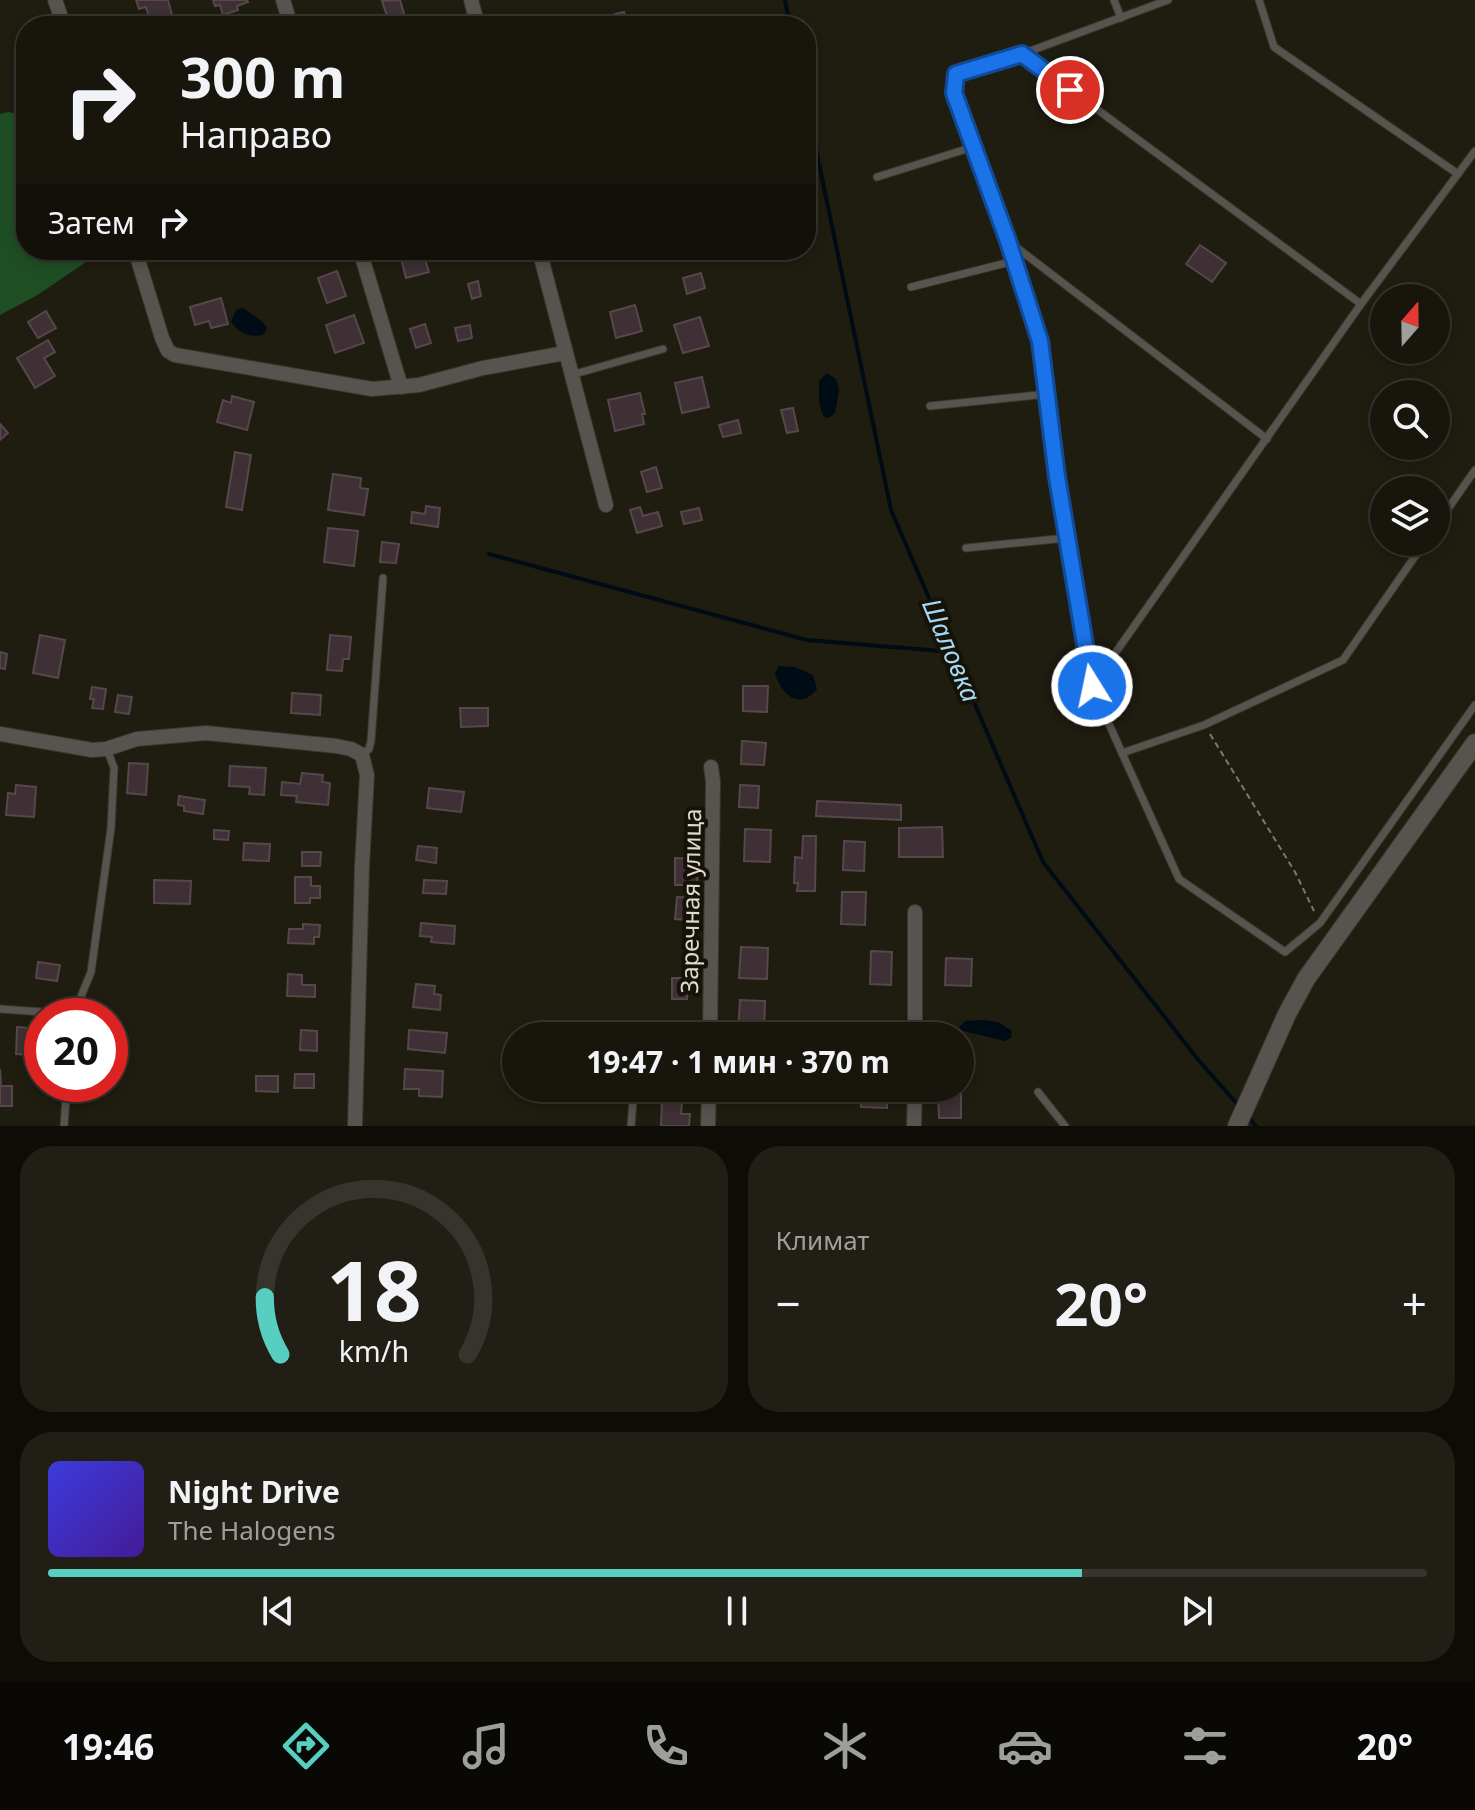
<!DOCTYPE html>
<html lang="ru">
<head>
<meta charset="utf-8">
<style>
	:root { --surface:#17150c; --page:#201e15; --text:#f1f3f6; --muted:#9e9f9d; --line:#36342d; --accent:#58cec1 }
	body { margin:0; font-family:"Noto Sans",sans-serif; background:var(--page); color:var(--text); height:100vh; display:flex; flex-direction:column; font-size:30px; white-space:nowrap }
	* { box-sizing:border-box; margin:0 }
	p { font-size:26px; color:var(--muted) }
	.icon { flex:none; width:44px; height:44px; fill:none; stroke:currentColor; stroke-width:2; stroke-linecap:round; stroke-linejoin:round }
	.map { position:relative; height:1126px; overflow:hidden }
	.side { display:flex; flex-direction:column; gap:20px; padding:20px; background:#0d0c07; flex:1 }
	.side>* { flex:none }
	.top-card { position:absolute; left:16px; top:16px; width:800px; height:244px; border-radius:32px; box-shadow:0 4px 12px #0003,0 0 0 2px var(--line); background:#17150c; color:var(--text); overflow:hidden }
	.needle { width:52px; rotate:20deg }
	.fabs { position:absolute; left:1370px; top:284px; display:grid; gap:16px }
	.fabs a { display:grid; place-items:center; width:80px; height:80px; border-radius:50%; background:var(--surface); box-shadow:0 4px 12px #0003,0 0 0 2px var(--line); font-size:40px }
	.speed { position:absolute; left:24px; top:998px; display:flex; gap:16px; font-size:40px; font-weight:700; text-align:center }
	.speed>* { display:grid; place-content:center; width:104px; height:104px; border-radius:50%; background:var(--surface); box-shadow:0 4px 12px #0003,0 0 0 2px var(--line); line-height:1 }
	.speed .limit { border:12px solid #d22; background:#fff; color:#111 }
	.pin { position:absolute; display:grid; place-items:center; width:68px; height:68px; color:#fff; margin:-34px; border:4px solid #fff; border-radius:50%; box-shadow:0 2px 8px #0007 }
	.me { position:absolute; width:88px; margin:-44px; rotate:350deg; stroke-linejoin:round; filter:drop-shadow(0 0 6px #0008) }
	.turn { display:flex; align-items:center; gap:28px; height:168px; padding:0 32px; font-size:36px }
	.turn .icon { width:104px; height:104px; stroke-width:2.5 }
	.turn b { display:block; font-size:56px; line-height:68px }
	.then { display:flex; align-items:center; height:76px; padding:0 32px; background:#0003; gap:16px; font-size:30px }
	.big { font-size:60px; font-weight:700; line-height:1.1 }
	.side .widget { flex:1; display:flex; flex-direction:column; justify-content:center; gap:12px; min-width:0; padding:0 28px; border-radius:32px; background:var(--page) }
	.side .dial { align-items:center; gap:0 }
	.dial svg { height:208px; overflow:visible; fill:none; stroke:var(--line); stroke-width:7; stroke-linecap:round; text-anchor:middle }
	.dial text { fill:var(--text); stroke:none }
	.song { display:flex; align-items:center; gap:24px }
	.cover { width:96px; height:96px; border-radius:12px; background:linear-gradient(135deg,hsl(240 70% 55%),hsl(260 70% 35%)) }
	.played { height:8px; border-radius:4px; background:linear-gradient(90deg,var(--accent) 75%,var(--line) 75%) }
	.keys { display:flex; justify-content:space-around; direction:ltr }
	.heat { display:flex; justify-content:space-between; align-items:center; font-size:44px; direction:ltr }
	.side .tiles { flex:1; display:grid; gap:20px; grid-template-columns:1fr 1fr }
	.widget:last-child { grid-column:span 2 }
	.trip { position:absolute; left:502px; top:1022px; width:472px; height:80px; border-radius:40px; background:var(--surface); box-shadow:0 4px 12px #0003,0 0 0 2px var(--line); font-weight:700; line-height:80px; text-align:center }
	.tabs { display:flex; height:128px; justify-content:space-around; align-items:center; background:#090805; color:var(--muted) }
	.tabs .icon { width:56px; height:56px }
	.tabs .current { color:var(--accent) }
	.tabs b { font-size:36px; color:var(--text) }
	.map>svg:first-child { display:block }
</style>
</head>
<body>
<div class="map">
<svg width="1475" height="1126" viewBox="0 0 1475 1126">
	<rect width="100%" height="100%" fill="#1f1c10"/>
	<polygon fill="#1f4e24" points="8,112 26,115 26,250 91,250 86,262 36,296 0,315 0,114"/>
	<g fill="#000c15">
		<path d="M243,308L263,322L267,328L263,335C250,338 238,333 231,321L237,309Z"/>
		<path d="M827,373L836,379L839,390L835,413L829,418L824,417C818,406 819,394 819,381Z"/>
		<path d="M779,666L795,667L813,675L817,689C800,711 781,695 775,673Z"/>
		<polygon points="983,1020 998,1022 1012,1031 1011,1038 1005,1041 963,1031 959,1027 965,1021"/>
	</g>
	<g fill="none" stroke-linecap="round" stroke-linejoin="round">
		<g stroke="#000c15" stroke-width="4">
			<polyline points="785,0 790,26"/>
			<polyline points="806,101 891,510 1043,862 1200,1062 1239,1106"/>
			<polyline points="489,554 807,640 953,652"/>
			<polyline points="1247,1116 1256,1126"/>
		</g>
	</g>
	<g fill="#3e3034" stroke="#56474b" stroke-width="2">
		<polygon points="136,0 168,0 173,19 151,25 146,7 139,9"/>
		<polygon points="213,0 247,0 248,2 237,6 238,10 223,15 220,5 215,6"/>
		<polygon points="400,0 405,17 389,22 382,1"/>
		<polygon points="624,12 627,26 618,26 615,14"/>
		<polygon points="21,77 26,78 26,94 18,93"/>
		<polygon points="1200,245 1226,263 1212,282 1186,264"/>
		<polygon points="211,250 238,250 239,253 213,260"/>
		<polygon points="404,250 422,250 429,272 406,278 399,251"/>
		<polygon points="337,271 346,296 327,303 318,278"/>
		<polygon points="701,273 705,288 687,294 683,278"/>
		<polygon points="478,281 481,296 472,299 468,284"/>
		<polygon points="221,298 228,324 211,328 209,321 195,325 190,307"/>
		<polygon points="635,305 642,331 616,338 610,312"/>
		<polygon points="46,311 56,328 38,338 28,322"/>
		<polygon points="354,315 364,343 335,353 326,325"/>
		<polygon points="700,317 709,346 683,353 674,325"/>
		<polygon points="425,324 431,343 416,348 410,329"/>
		<polygon points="470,325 472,338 458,341 455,328"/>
		<polygon points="48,340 55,352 44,358 55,376 35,388 17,358"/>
		<polygon points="702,377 709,407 682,413 675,383"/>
		<polygon points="640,393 645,414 642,414 644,424 615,431 608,400"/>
		<polygon points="232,396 254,402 247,430 217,422 223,400 231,403"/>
		<polygon points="793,408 798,431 787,433 781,410"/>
		<polygon points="738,420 741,433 723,437 719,425"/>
		<polygon points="0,424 8,433 0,440"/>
		<polygon points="235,452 251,455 242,510 226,507"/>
		<polygon points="656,467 662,488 647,492 641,472"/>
		<polygon points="333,474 361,478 360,488 368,489 364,515 328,510"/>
		<polygon points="426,506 440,508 438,527 411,523 412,512 425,514"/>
		<polygon points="640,507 643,516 658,512 662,526 637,533 630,510"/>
		<polygon points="699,508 702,520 684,524 681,512"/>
		<polygon points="328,528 358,531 354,566 324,562"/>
		<polygon points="382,542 399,544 396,563 380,562"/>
		<polygon points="40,635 65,640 58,678 33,673"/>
		<polygon points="330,635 351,637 349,659 343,659 342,671 327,670"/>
		<polygon points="0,652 7,654 5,669 0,668"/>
		<polygon points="743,686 768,686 767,712 743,711"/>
		<polygon points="92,687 106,689 103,709 92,708 94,699 90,699"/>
		<polygon points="292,693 321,695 320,715 291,713"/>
		<polygon points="118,695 132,697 129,714 115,712"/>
		<polygon points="460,708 488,708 488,726 461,727"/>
		<polygon points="742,741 766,743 764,765 741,764"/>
		<polygon points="129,763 148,764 146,795 127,793"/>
		<polygon points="230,766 266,768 264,795 249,794 250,787 229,786"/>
		<polygon points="302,773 323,775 322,782 330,783 328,805 296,802 297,796 281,795 282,782 300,784"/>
		<polygon points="16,785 36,787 34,817 6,815 8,793 15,794"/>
		<polygon points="740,785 759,786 758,808 739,807"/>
		<polygon points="429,788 464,792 461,812 427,808"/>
		<polygon points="179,796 205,800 203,814 184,811 184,806 178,805"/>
		<polygon points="817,801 901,805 901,820 816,816"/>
		<polygon points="942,827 943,857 899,857 899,828"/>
		<polygon points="745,829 771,830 770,862 744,861"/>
		<polygon points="214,830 229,831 228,840 214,839"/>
		<polygon points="803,836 816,836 815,891 797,891 798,883 794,883 795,857 802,858"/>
		<polygon points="844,841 865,842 864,871 843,870"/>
		<polygon points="244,843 270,844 269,861 243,860"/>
		<polygon points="418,846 437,848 436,863 416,860"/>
		<polygon points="302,852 321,852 320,866 302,866"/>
		<polygon points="675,858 698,859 697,885 675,885"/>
		<polygon points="295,877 311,877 311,886 320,886 320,898 310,898 310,903 295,903"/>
		<polygon points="154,880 191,881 190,904 154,903"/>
		<polygon points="424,880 447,881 446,894 423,893"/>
		<polygon points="842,892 866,892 865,925 841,924"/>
		<polygon points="677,897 699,898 697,921 675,919"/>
		<polygon points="421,923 455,926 454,944 431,942 432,937 420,936"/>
		<polygon points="303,924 320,925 319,937 314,937 314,944 288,943 289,929 303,929"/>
		<polygon points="741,947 768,948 767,979 739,978"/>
		<polygon points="871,951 892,952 891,985 870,984"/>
		<polygon points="946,958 972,959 971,986 945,985"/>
		<polygon points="38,962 60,965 57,981 36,978"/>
		<polygon points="288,974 302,975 302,985 315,985 315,997 287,996"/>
		<polygon points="672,978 688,978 687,999 672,999"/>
		<polygon points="416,984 435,986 434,994 441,995 440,1010 413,1007"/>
		<polygon points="740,1000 765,1001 764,1032 738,1031"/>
		<polygon points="17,1027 40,1029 39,1050 31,1050 31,1055 16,1054"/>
		<polygon points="301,1030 317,1031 317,1051 300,1050"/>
		<polygon points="409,1030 447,1033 445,1053 408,1049"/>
		<polygon points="0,1069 1,1086 12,1086 12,1106 0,1106"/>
		<polygon points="405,1069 443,1071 442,1097 419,1096 419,1089 404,1089"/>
		<polygon points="295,1074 314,1074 314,1088 294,1088"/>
		<polygon points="256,1076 278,1076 278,1092 256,1091"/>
		<polygon points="862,1088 887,1088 887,1108 861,1107"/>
		<polygon points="938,1093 961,1093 961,1118 939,1118"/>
		<polygon points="662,1100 682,1102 681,1114 690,1114 689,1126 661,1126"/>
	</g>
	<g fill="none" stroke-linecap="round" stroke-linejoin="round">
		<defs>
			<g id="service">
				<polyline points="1114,0 1121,18"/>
				<polyline points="1168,0 1022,54 1361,304 1475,151"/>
				<polyline points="1259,0 1274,47 1458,174"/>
				<polyline points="1022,54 956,74 954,93 1008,241 1040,341 1057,477 1092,686"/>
				<polyline points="877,177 973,147"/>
				<polyline points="1008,241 1267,439"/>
				<polyline points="911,287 1014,261"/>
				<polyline points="1361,304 1092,686 1122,753 1204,725 1343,660 1425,542"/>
				<polyline points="571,375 663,349"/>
				<polyline points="930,406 1047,394"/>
				<polyline points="1436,526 1475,470"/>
				<polyline points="966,548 1067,538"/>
				<polyline points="1122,753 1179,879 1285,952 1320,923 1475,705"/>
				<polyline points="362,755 369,749 371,741 383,578"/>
				<polyline points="0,1009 43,1012"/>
				<polyline points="73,1016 91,972 111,828 114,768 107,749"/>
				<polyline points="640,1036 641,1026"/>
				<polyline points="1038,1092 1065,1126"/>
				<polyline points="64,1126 67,1084"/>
				<polyline points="631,1126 634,1088"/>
			</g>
			<g id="minor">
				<polyline points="55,0 64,26"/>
				<polyline points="283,0 291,26"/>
				<polyline points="471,0 478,26"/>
				<polyline points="135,250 162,338 168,351 175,355 372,389 419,385 483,368 565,353"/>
				<polyline points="360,250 401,387"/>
				<polyline points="539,250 606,505"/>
				<polyline points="0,734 92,750 106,749 137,739 206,733 336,746 351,749 362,755 367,775 362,866 355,1126"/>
				<polyline points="915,912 915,1036"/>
				<polyline points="710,1036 713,781 711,767"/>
				<polyline points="708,1126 709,1088"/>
				<polyline points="914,1126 915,1088"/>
			</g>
			<polyline id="tertiary" points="1237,1126 1287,1014 1306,979 1475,743"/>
		</defs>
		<use href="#service" stroke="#39372b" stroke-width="9"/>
		<use href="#minor" stroke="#39372b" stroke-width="16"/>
		<use href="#tertiary" stroke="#39372b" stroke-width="20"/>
		<polyline stroke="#7b786e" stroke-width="2" stroke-dasharray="6 4" stroke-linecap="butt" points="1210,734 1295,872 1314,911"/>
		<use href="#service" stroke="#57534e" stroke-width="7"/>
		<use href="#minor" stroke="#57534e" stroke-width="14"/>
		<use href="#tertiary" stroke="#57534e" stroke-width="18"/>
	</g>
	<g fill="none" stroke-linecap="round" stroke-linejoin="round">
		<defs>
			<polyline id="route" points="1070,90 1022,54 956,74 954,93 1008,241 1040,341 1057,477 1092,686"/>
		</defs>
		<use href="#route" stroke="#114b97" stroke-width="20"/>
		<use href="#route" stroke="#1a73e8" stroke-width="14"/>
	</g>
	<g text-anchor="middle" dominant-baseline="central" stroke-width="8" stroke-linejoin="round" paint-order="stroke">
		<g font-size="24" fill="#dcdad2" stroke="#161207">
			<text transform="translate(690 901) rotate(-89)">Заречная улица</text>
		</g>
		<g font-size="26" font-style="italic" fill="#a3d9f6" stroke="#161207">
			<text transform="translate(952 650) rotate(67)">Шаловка</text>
		</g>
	</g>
</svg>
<div class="fabs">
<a><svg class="needle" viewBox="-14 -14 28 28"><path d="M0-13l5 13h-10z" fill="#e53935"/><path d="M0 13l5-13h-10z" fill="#9e9f9d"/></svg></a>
<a><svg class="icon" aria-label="search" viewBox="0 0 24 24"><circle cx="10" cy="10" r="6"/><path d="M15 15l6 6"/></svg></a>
<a><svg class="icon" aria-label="layers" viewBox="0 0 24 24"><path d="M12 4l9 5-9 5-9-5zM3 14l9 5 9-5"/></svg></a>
</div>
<div class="speed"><div class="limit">20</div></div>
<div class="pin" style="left:1070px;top:90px;background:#d93025"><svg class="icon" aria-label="arrive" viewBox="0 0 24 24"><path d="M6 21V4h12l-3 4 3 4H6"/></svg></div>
<svg class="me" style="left:1092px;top:686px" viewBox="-20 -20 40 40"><circle r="17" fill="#1a73e8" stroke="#fff" stroke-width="3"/><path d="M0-11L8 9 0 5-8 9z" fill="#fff"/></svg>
<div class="trip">19:47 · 1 мин · 370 m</div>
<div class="top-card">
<div class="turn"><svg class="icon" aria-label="right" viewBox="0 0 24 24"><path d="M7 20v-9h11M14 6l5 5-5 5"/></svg><div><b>300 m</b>Направо</div></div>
<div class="then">Затем<svg class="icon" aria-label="right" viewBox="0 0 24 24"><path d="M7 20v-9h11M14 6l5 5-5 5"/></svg></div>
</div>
</div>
<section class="side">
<div class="tiles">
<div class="widget dial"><svg viewBox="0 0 100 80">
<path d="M14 69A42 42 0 1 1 86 69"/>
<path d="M14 69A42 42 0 0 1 8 47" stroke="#58cec1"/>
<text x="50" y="56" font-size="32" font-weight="700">18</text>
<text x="50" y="72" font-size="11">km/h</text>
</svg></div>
<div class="widget"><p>Климат</p>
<div class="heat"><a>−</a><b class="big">20°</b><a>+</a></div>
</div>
<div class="widget">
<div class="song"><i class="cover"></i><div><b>Night Drive</b><p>The Halogens</p></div></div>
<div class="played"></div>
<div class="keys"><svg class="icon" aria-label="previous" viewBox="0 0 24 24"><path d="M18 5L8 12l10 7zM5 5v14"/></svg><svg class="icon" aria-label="pause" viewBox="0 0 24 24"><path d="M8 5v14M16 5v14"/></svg><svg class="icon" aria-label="next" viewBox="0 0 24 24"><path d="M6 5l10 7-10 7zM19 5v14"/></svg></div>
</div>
</div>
</section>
<nav class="tabs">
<b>19:46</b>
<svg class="icon current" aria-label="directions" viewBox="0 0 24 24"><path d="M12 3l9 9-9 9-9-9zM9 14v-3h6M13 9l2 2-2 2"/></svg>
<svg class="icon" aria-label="music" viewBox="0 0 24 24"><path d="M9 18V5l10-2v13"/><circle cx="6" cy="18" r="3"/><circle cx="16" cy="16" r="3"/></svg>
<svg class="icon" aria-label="phone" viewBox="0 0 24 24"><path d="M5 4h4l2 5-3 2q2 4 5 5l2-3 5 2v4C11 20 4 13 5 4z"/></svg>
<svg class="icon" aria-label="climate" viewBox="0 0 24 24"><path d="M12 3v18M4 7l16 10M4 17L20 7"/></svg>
<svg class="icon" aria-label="car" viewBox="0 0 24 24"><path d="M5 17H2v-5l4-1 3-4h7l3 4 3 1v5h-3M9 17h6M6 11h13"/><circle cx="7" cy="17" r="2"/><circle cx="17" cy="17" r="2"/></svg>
<svg class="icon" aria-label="filters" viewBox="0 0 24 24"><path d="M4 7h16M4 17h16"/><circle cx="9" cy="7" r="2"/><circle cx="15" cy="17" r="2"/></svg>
<b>20°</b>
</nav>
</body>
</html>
